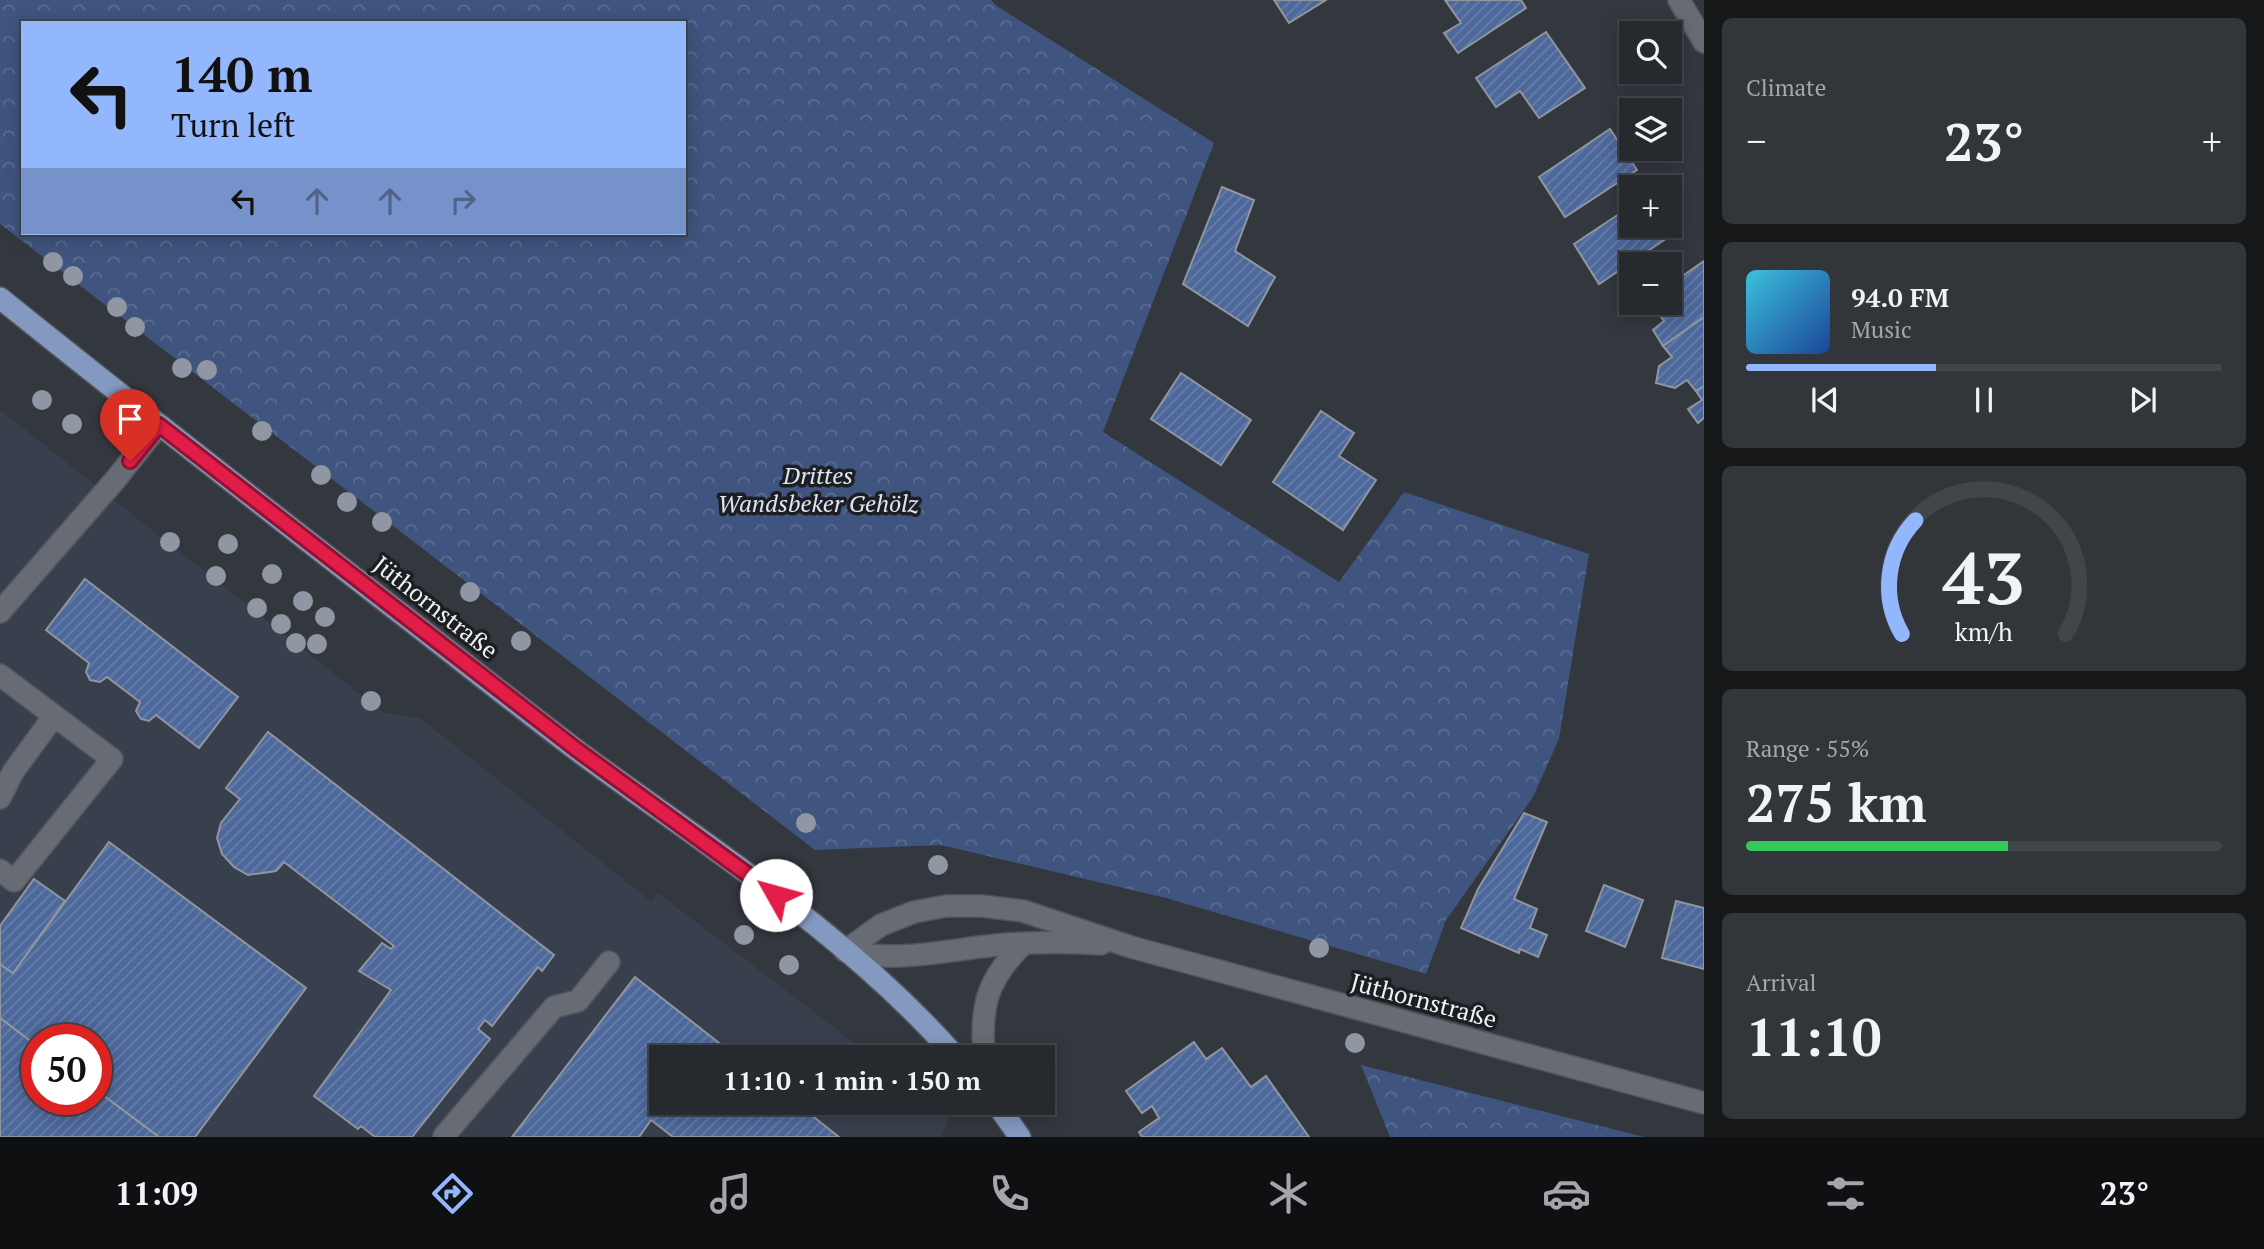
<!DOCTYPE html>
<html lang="en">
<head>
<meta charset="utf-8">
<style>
	:root { --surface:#26292e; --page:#32353a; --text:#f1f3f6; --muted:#a4a6aa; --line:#42454a; --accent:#93b7fd }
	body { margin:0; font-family:"PT Serif",serif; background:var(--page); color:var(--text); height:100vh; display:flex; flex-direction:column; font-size:26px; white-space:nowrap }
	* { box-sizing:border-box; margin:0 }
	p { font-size:23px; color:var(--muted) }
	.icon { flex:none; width:38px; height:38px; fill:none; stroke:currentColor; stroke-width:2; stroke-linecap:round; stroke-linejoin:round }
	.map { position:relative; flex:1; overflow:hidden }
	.panel { display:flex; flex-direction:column; gap:18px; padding:18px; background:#151719; width:560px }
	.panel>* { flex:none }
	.guide { position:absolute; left:21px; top:21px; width:665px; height:214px; border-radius:0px; box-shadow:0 4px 18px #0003,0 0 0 2px var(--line); background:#93b7fd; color:#111; overflow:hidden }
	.tools { position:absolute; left:1619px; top:21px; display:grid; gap:14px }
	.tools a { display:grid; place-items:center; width:63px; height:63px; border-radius:0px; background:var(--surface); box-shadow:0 4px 18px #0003,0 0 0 2px var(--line); font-size:35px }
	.speed { position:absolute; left:21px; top:1024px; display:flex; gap:14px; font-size:35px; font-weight:700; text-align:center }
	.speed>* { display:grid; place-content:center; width:91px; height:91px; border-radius:50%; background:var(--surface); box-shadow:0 4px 18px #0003,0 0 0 2px var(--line); line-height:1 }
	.speed .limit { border:10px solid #d22; background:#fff; color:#111 }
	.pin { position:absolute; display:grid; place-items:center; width:60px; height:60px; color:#fff; margin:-72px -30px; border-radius:50% 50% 50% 0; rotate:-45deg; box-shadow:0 0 7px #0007 }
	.pin .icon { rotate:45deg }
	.me { position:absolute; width:77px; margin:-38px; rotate:308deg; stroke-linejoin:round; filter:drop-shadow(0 0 5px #0008) }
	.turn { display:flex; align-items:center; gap:24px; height:147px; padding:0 35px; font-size:32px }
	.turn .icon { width:91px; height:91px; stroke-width:2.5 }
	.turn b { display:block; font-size:49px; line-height:60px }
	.lanes { display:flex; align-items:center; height:66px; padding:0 35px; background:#0003; justify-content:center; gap:35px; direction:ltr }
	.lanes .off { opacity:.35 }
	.big { font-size:52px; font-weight:700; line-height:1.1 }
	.panel .tile { flex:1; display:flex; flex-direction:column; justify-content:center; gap:10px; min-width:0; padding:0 24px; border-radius:10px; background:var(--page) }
	.panel .dial { align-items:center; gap:0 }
	.dial svg { height:182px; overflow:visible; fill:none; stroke:var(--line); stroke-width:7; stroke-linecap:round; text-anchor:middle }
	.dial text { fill:var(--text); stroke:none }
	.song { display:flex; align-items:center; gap:21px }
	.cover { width:84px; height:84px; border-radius:10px; background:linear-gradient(135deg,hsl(190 70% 55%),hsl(220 70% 35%)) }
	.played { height:7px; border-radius:4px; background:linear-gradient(90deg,var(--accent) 40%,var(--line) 40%) }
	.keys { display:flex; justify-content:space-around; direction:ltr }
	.heat { display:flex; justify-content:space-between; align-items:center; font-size:38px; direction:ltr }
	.charge { height:10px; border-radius:5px; background:linear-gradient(90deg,#34c759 55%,var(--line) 0) }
	.trip { position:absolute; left:649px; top:1045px; width:406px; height:70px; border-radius:0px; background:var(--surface); box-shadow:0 4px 18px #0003,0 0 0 2px var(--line); font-weight:700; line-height:70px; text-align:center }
	.tabs { display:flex; height:112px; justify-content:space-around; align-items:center; background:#0f1012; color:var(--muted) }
	.tabs .icon { width:49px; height:49px }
	.tabs .selected { color:var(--accent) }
	.tabs b { font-size:32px; color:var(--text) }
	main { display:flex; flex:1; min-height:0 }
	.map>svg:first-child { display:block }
</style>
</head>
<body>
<main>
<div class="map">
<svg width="1704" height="1137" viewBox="0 0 1704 1137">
	<defs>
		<pattern id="park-crowns" width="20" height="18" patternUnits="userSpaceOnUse" patternTransform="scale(1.75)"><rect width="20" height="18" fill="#3f547e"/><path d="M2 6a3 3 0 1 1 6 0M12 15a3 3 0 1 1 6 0" fill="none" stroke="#5b6d91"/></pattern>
		<pattern id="building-hatch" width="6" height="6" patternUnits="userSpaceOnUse" patternTransform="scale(1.75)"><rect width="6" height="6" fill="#4d689b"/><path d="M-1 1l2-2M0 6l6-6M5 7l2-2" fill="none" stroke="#677eaa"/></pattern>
	</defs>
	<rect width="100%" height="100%" fill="#33373e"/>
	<path fill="#39404d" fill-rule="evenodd" d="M0,410L384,713L420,718L652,902L658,893L873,1057H662V1102L932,1103L950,1116L941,1137H0ZM37,1040H96V1099H37Z"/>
	<g fill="url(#park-crowns)" fill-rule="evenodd">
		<path d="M0,0H991L997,6L1214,143L1103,432L1339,582L1404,492L1589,554L1559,739L1533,797L1446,920L1426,974L1166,898L941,845L815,850L0,224ZM23,23H684V233H23Z"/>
		<polygon points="1361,1065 1644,1137 1390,1137"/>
	</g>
	<g fill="url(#building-hatch)" stroke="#91969e" stroke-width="2">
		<polygon points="1274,0 1326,0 1289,23"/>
		<polygon points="1445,0 1521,0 1526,8 1458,53 1444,33 1461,23"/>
		<polygon points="1546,32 1585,88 1539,118 1520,91 1496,107 1476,78"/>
		<polygon points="1610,129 1637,170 1565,217 1539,177"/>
		<polygon points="1222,187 1254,200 1235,251 1275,277 1248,326 1183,284"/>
		<polygon points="1631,206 1631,226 1667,226 1673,234 1599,284 1574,244"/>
		<polygon points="1704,261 1704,317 1663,346 1653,330 1664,321 1651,303 1670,303 1670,272 1673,270 1678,279"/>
		<polygon points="1704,317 1704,386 1696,391 1687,380 1675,388 1656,383 1659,366 1672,357 1663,346"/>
		<polygon points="1181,373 1251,420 1221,465 1151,419"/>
		<polygon points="1704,386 1704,418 1698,423 1688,409 1702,400 1696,391"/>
		<polygon points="1321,411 1354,433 1339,456 1376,480 1343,530 1273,482"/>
		<polygon points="85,579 238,697 199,748 156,715 149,721 141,719 136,711 140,702 107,677 100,682 90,680 86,672 89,663 46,630"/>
		<polygon points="268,732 554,955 542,971 538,967 492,1026 485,1020 478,1029 490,1039 412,1137 375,1137 361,1126 358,1129 314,1096 391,990 359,971 382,943 391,949 394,946 284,862 276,871 248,875 234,867 222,854 217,838 221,823 240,799 226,788"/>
		<polygon points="1524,813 1547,822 1514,899 1537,909 1530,928 1547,935 1538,957 1520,949 1519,953 1461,928 1478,889"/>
		<polygon points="109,842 306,988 195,1137 159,1137 96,1090 96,1040 37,1040 37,1046 0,1018 0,964 13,973"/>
		<polygon points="34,879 65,901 13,973 0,964 0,926"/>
		<polygon points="1604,885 1643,900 1625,947 1586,931"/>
		<polygon points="1676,901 1704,908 1704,969 1662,958"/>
		<polygon points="635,977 737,1057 662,1057 662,1102 795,1102 839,1137 673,1137 651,1120 639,1137 512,1137"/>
		<polygon points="0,1018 37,1046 37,1099 96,1099 96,1090 159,1137 0,1137"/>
		<polygon points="1194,1042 1206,1059 1222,1048 1251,1087 1266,1076 1309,1137 1142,1137 1139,1132 1159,1118 1152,1106 1142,1113 1126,1091"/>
	</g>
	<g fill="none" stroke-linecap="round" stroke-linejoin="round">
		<defs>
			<g id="minor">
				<polyline points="1679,0 1704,42"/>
				<polyline points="0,612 116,479 159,425"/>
				<polyline points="0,675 112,759 14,881 0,870"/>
				<polyline points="0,798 13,772 54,716"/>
				<polyline points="845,951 881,925 914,912 946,906 982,906 1023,911 1131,947 1704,1103"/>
				<path d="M845,951C899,964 954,948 1008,944C1039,942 1070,942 1101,944"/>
				<path d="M984,1057C980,1005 987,980 1023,944"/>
				<polyline points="444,1136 554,1007 578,1001 609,962"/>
			</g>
			<g id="major">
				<path d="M0,298C129,402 260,504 391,606C452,653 513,702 575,749C706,846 847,933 956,1057"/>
				<polyline points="995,1102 1020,1137"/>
			</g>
		</defs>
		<use href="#minor" stroke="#52555b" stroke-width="24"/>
		<use href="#major" stroke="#52555b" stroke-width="24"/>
		<use href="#minor" stroke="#676b73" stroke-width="21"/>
		<use href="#major" stroke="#8499c0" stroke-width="21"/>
	</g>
	<g fill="#9097a3">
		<circle cx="53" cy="262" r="10"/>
		<circle cx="73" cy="276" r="10"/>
		<circle cx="117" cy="307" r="10"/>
		<circle cx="135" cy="327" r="10"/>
		<circle cx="182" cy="368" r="10"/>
		<circle cx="207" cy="370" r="10"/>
		<circle cx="42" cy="400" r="10"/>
		<circle cx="72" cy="424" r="10"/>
		<circle cx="262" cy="431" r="10"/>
		<circle cx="321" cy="475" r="10"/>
		<circle cx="347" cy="502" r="10"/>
		<circle cx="382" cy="522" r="10"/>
		<circle cx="170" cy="542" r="10"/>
		<circle cx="228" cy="544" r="10"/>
		<circle cx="272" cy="574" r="10"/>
		<circle cx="216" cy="576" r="10"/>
		<circle cx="470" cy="592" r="10"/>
		<circle cx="303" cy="601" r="10"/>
		<circle cx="257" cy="608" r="10"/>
		<circle cx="325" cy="617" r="10"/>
		<circle cx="281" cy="624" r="10"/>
		<circle cx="521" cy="641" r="10"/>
		<circle cx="296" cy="643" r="10"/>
		<circle cx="317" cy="644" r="10"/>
		<circle cx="371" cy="701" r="10"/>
		<circle cx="806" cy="823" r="10"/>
		<circle cx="938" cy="865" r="10"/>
		<circle cx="744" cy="935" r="10"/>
		<circle cx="1319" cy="948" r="10"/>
		<circle cx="789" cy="965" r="10"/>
		<circle cx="1355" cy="1043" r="10"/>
	</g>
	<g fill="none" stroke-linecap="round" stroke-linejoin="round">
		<defs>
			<polyline id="route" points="130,461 159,425 576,749 776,895"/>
		</defs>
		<use href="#route" stroke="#92132f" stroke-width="18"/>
		<use href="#route" stroke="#e11d48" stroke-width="12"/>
	</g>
	<g text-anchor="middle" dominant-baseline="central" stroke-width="7" stroke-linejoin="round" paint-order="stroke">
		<g font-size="24" font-style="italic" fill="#dce5f5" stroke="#1c1e21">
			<text x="818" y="475">Drittes<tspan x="818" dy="28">Wandsbeker Gehölz</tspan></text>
		</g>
		<g font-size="24" fill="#eef1f5" stroke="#1c1e21">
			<text transform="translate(436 607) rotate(38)">Jüthornstraße</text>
			<text transform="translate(1424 1000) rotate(15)">Jüthornstraße</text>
		</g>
	</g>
</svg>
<div class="tools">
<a><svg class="icon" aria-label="search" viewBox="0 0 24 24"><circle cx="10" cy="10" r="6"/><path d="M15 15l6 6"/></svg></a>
<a><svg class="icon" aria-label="layers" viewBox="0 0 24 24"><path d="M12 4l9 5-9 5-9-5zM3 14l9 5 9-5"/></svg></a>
<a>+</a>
<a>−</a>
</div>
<div class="speed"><div class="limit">50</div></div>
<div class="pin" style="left:130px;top:461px;background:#d93025"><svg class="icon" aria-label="arrive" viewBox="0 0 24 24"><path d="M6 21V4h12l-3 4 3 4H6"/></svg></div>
<svg class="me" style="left:776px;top:895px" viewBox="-20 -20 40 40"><circle r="19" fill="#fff"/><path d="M0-13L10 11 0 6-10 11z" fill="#e11d48"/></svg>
<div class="trip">11:10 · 1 min · 150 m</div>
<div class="guide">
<div class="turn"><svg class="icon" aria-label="left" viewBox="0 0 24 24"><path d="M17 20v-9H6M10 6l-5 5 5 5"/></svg><div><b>140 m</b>Turn left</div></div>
<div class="lanes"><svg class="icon" aria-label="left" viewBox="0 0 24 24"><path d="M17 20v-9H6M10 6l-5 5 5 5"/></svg><svg class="icon off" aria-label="ahead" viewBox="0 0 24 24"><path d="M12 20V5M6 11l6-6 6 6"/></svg><svg class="icon off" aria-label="ahead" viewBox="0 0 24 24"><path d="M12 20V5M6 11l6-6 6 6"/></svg><svg class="icon off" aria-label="right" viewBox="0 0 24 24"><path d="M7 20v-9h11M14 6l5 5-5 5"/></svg></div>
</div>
</div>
<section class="panel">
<div class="tile"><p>Climate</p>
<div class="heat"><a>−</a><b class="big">23°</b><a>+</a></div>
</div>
<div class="tile">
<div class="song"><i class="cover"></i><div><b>94.0 FM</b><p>Music</p></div></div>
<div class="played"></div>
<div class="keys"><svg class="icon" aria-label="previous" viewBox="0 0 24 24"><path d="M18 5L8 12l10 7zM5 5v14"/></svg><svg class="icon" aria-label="pause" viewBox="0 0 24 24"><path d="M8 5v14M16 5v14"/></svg><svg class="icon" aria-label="next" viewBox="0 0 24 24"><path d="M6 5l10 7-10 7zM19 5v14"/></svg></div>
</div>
<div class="tile dial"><svg viewBox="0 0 100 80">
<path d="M14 69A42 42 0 1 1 86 69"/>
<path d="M14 69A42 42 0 0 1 20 19" stroke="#93b7fd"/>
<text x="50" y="56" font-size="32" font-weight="700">43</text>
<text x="50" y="72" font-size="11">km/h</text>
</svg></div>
<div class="tile"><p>Range · 55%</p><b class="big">275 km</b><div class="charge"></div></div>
<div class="tile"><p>Arrival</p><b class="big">11:10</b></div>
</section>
</main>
<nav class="tabs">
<b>11:09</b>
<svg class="icon selected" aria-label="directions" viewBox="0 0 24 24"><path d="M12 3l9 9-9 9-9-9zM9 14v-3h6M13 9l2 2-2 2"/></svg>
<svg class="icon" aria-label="music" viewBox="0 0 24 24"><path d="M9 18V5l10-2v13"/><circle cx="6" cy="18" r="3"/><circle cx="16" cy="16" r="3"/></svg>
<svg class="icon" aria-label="phone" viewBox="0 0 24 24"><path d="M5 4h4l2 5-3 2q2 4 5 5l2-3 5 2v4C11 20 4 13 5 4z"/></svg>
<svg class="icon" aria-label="climate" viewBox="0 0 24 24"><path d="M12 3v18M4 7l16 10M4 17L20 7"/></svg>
<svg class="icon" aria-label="car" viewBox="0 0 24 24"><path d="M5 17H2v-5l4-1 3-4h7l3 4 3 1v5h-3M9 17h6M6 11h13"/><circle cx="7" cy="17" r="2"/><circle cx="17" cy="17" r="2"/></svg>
<svg class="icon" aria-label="filters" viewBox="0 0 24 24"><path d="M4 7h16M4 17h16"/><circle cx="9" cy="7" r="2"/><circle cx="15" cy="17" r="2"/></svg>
<b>23°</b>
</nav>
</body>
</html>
